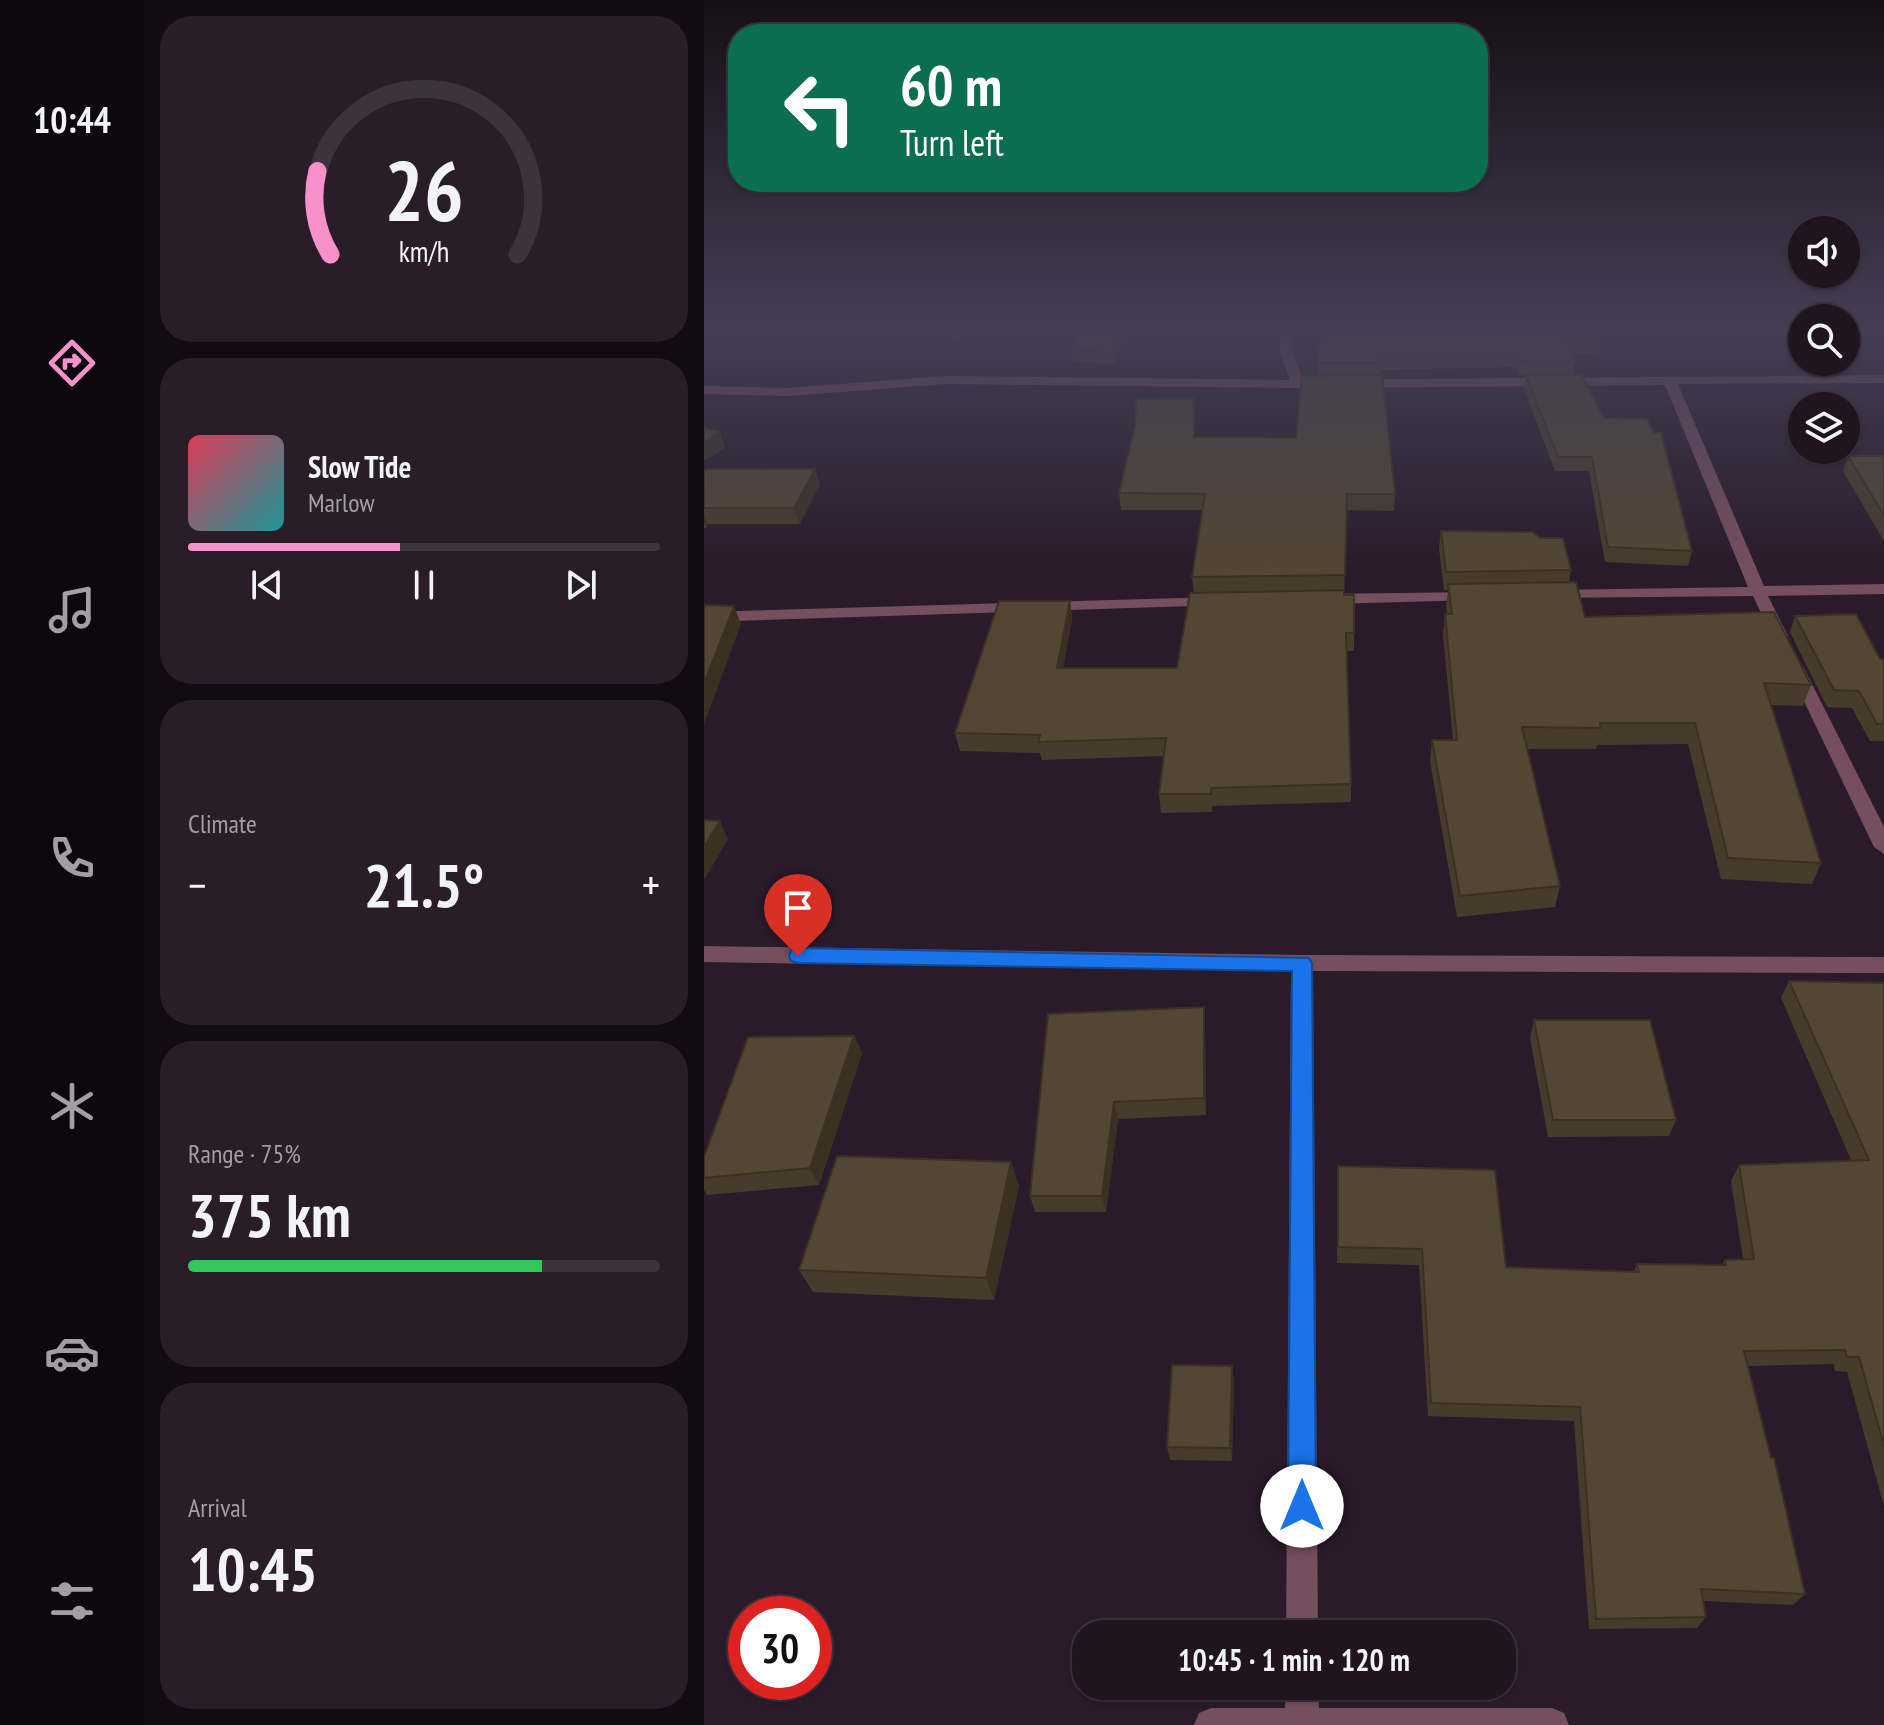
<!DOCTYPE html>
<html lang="en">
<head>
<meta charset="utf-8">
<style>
	:root { --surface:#201420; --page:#281d29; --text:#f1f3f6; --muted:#a29ea5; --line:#3d333e; --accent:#f890cc }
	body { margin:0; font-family:"PT Sans Narrow",sans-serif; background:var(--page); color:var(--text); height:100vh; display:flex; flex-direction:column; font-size:30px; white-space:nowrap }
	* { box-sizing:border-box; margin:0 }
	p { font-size:26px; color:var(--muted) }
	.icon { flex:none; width:44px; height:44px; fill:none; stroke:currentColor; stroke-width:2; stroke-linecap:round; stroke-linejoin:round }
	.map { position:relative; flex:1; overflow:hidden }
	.sheet { display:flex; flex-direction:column; gap:16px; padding:16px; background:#120b12; width:560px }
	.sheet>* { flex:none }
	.banner { position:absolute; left:24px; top:24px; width:760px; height:168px; border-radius:32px; box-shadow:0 2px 6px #0004,0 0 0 2px var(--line); background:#0b6e4f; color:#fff; overflow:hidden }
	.controls { position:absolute; left:1084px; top:216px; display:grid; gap:16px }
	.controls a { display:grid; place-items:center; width:72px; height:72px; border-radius:50%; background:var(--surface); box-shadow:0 2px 6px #0004,0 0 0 2px var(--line); font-size:40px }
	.speed { position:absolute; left:24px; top:1596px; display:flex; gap:16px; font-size:40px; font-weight:700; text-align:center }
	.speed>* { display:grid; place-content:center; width:104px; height:104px; border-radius:50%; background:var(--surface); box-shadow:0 2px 6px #0004,0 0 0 2px var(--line); line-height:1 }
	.speed .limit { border:12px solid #d22; background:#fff; color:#111 }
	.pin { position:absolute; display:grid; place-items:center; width:68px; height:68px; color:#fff; margin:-82px -34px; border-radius:50% 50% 50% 0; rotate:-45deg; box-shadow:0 0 8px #0007 }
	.pin .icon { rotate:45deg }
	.me { position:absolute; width:88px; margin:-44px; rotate:0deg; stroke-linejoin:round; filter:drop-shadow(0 0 6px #0008) }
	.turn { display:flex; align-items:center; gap:28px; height:168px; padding:0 40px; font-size:36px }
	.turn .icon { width:104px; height:104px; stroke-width:2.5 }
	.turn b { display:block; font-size:56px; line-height:68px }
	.big { font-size:60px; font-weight:800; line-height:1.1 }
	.sheet .widget { flex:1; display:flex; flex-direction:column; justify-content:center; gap:12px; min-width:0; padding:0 28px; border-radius:32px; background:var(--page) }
	.sheet .dial { align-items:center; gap:0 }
	.dial svg { height:208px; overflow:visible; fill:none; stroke:var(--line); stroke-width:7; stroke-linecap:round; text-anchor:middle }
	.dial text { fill:var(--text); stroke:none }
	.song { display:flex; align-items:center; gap:24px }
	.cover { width:96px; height:96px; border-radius:12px; background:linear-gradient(135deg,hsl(350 70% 55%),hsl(180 70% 35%)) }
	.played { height:8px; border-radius:4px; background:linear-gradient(90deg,var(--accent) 45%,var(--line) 45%) }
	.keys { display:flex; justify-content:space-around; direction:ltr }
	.heat { display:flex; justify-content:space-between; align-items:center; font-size:44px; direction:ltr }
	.charge { height:12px; border-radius:6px; background:linear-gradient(90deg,#34c759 75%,var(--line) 0) }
	.trip { position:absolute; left:368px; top:1620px; width:444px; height:80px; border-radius:32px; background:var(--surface); box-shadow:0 2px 6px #0004,0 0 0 2px var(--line); font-weight:800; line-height:80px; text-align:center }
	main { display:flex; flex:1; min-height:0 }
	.dock { display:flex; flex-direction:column; width:144px; justify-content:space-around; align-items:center; background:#0d080d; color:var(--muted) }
	.dock .icon { width:56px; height:56px }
	.dock .active { color:var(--accent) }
	.dock b { font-size:36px; color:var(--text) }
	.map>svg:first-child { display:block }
</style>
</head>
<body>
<main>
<nav class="dock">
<b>10:44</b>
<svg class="icon active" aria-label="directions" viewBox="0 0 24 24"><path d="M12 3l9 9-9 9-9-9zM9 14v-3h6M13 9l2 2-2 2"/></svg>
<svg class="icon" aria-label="music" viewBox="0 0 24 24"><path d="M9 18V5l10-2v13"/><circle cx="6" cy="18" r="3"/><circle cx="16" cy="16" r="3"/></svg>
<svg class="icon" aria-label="phone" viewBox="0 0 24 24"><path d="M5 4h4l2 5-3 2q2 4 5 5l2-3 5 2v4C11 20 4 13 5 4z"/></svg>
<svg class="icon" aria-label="climate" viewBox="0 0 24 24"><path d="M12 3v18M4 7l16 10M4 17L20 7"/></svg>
<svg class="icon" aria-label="car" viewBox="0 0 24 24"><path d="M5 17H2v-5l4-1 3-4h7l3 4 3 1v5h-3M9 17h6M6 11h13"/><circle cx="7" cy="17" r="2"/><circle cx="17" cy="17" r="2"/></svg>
<svg class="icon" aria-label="filters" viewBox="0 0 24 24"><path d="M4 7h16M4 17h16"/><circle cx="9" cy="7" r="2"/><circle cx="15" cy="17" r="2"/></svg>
</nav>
<section class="sheet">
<div class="widget dial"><svg viewBox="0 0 100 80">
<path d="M14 69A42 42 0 1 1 86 69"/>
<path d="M14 69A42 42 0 0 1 9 37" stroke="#f890cc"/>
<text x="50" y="56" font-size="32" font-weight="700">26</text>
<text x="50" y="72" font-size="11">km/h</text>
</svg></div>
<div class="widget">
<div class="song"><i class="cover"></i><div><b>Slow Tide</b><p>Marlow</p></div></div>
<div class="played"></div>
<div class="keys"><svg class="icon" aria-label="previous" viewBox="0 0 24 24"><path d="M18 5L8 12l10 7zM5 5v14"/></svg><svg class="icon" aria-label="pause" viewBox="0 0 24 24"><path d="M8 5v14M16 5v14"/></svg><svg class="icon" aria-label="next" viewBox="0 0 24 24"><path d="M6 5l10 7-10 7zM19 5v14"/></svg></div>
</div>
<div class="widget"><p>Climate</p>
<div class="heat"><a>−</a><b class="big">21.5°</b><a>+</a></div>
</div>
<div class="widget"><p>Range · 75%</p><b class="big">375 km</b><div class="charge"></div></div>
<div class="widget"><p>Arrival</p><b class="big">10:45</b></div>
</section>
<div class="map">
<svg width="1180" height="1725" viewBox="0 0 1180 1725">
	<rect width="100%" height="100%" fill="#2a1b2a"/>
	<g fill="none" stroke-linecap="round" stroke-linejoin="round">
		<g fill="#754f5e" fill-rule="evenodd">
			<polygon points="578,328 590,328 587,350 599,380 1180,375 1180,383 974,384 1060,586 1180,584 1180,594 1064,596 1084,636 1076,641 1068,636 1049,596 842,598 840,595 848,590 1044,587 961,385 594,388 242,384 84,396 0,394 0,386 84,388 242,376 586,380 575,350"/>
			<polygon points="768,592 776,597 774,600 624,604 616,599 624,594"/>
			<polygon points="512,597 520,602 518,605 0,622 0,612"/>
			<polygon points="1092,663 1100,668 1180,827 1180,854 1170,847 1084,668"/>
			<polygon points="0,946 598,955 1180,957 1180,973 609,971 614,1634 582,1634 587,971 0,962"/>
			<polygon points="582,1686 614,1686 615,1708 848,1708 860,1713 865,1725 490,1725 495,1713 507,1708 581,1708"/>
		</g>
	</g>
	<g fill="#473c2b">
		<polygon points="209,328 259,328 255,339"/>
		<polygon points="368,328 428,328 410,364 368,361 367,350 378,329"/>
		<polygon points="621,328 892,328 897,341 895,354 868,354 871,361 869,375 900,418 988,551 984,566 901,562 885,471 851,471 820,389 822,375 814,375 811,367 676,370 691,494 690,511 643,510 640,595 650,633 650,651 643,651 647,784 647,802 508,806 508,812 457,813 455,794 460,756 338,760 336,753 256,751 251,733 366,601 368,619 359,668 473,668 490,593 488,577 499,510 417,510 415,493 490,437 592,438 614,375 615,342 622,342"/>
		<polygon points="1144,456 1180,456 1180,541 1139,471"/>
		<polygon points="0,469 116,484 96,524 4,524 2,528 0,528"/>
		<polygon points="737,531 836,538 867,570 865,582 881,617 1107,685 1099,706 1067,705 1117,863 1108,884 1017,879 984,744 893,745 892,749 823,749 856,886 851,907 753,917 726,761 728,740 749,740 739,634 741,614 743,614 742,605 744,590 740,590 735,548"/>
		<polygon points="1091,616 1176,659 1180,659 1180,741 1166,741 1148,708 1123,707 1086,632"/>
		<polygon points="1085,981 1180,983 1180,1506 1143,1372 1131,1371 1130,1364 1044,1366 1101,1594 1089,1605 999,1601 1002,1617 993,1628 885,1629 870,1421 724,1416 715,1265 633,1263 634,1166 802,1267 930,1272 933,1264 1018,1265 1021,1260 1039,1259 1027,1181 1035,1165 1147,1160 1077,998"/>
		<polygon points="344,1014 501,1025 502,1115 414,1119 402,1212 331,1212 326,1196"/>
		<polygon points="830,1020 972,1120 965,1136 844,1137 826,1038"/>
		<polygon points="150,1036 158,1053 115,1185 3,1195 0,1190 0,1157"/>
		<polygon points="307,1162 315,1186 290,1300 109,1292 95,1270"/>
		<polygon points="528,1366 530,1380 528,1461 466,1460 463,1447"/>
	</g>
	<g fill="#3a3123">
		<polygon points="252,328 259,328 255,339"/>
		<polygon points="422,328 428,328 410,364 409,352"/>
		<polygon points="16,432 21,448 0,461 0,442"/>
		<polygon points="111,469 116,484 96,524 90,508"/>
		<polygon points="0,513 4,524 2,528 0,523"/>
		<polygon points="366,601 368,619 356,686 353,668"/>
		<polygon points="30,606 37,624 0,724 0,684"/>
		<polygon points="16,821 24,839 0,880 0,847"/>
		<polygon points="500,1007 501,1025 502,1115 500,1098"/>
		<polygon points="150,1036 158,1053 115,1185 106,1168"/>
		<polygon points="410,1102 414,1119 402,1212 398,1196"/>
		<polygon points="307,1162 315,1186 290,1300 282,1278"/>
		<polygon points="528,1366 530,1380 528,1461 526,1448"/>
	</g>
	<g fill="#534632" stroke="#3a3123" stroke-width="2">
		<polygon points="379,328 422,328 409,352 367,350"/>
		<polygon points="622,328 892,328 897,341 861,340 871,361 816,361 813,353 676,356 677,363 615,363 615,342 623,342"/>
		<polygon points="678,375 691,494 643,494 641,575 488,577 501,494 415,493 431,426 432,399 489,398 490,437 592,438 598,376"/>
		<polygon points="822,375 878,375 900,418 943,419 950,433 957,433 988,551 904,547 888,457 854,457"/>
		<polygon points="0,428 16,432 0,442"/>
		<polygon points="1144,456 1180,456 1180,515"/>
		<polygon points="0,469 111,469 90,508 0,508"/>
		<polygon points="737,531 829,532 836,538 859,538 867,570 742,572"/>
		<polygon points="872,582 881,617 1070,612 1107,685 1060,683 1117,863 1024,858 991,723 896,723 897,728 818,727 856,886 756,896 728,740 753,740 741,614 748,614 744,584"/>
		<polygon points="640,590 640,595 650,595 650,633 642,633 647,784 507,788 507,794 455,794 462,738 334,742 336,735 251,733 295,601 366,601 353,668 473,668 486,593"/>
		<polygon points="0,605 30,606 0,684"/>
		<polygon points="1152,614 1176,659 1180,659 1180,724 1173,724 1155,691 1130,690 1091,616"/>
		<polygon points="0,820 16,821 0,847"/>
		<polygon points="1085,981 1180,983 1180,1446 1155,1357 1143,1357 1141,1350 1040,1351 1067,1458 1070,1458 1101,1594 997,1589 1002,1617 892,1619 876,1407 727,1403 718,1249 634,1247 634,1166 791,1170 802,1267 935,1272 933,1264 1022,1265 1021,1260 1050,1259 1035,1165 1165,1160"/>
		<polygon points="500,1007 500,1098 410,1102 398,1196 326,1196 344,1014"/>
		<polygon points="830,1020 946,1020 972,1120 849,1120"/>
		<polygon points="150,1036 106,1168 0,1178 0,1157 44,1037"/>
		<polygon points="133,1156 307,1162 282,1278 95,1270"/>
		<polygon points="468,1365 528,1366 526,1448 463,1447"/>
	</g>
	<linearGradient id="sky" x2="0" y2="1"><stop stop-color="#170f17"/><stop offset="0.58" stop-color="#443f55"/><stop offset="1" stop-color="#443f55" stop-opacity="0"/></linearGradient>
	<rect width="1180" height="569" fill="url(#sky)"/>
	<polygon fill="#1a73e8" stroke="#114b97" stroke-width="2" points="94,948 605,958 608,963 612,1506 608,1516 598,1520 588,1516 584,1506 588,971 94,963 87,961 85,956 87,950"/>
</svg>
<div class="controls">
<a><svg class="icon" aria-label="sound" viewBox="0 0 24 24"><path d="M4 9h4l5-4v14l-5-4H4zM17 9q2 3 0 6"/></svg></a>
<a><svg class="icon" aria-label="search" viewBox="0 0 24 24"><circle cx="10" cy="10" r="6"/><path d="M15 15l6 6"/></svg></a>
<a><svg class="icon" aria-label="layers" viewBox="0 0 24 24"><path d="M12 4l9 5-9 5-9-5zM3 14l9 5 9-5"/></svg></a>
</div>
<div class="speed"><div class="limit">30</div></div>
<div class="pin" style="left:94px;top:956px;background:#d93025"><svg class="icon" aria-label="arrive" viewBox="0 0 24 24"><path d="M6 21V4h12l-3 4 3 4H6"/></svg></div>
<svg class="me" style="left:598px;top:1506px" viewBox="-20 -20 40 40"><circle r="19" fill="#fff"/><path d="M0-13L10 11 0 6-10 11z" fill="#1a73e8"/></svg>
<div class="trip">10:45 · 1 min · 120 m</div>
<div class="banner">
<div class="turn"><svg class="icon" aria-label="left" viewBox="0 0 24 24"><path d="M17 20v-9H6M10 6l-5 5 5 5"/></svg><div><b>60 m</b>Turn left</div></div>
</div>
</div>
</main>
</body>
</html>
